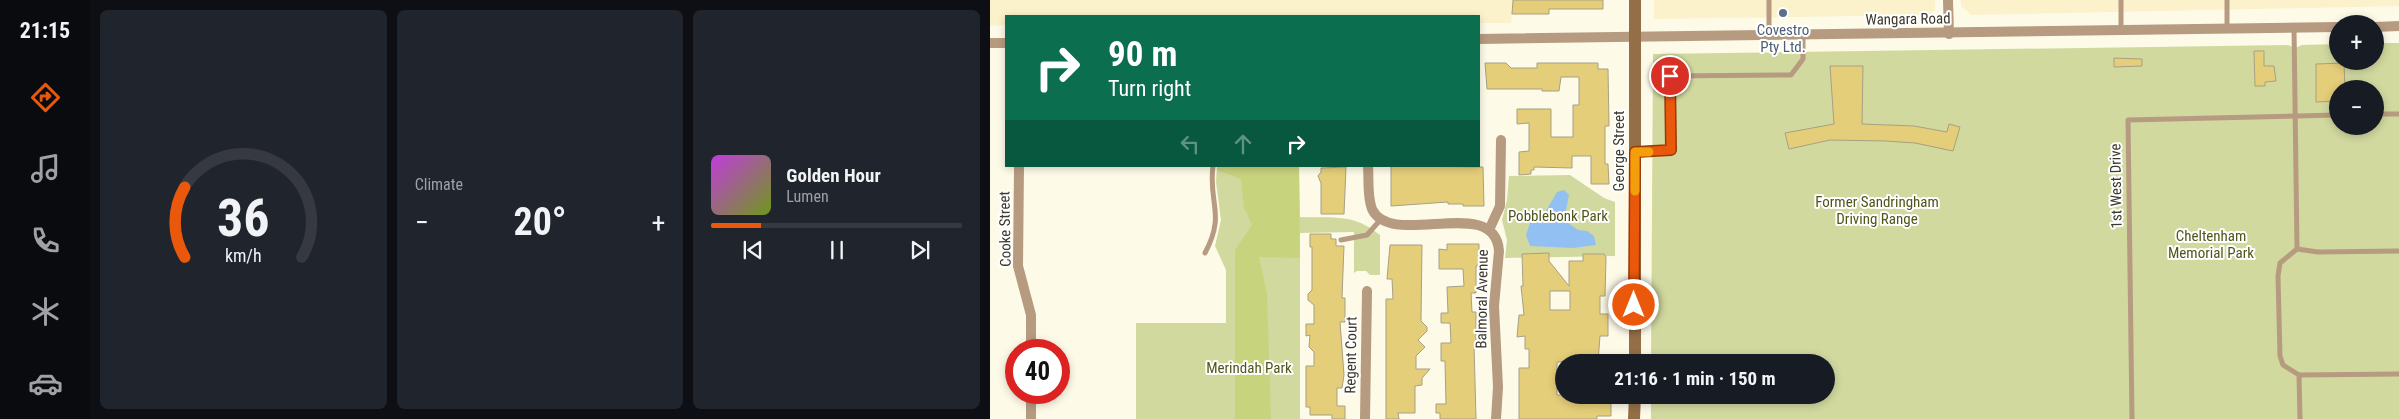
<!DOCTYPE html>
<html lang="en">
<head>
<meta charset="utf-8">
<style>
	:root { --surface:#171b24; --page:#20242c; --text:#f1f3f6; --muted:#9ea1a6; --line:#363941; --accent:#ea580c }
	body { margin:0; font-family:"Roboto Condensed",sans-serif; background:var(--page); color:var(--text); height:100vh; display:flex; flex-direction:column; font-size:19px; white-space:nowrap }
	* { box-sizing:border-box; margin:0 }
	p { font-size:16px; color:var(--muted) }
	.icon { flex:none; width:28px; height:28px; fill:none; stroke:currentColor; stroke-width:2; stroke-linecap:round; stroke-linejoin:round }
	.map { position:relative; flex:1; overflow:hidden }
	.details { display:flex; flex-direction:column; gap:10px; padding:10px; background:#0d0f14; width:900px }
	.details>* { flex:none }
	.banner { position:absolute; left:15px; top:15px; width:475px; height:152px; border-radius:0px; box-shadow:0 2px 8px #0003; background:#0b6e4f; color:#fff; overflow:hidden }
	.buttons { position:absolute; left:1339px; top:15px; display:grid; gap:10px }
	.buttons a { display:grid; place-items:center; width:55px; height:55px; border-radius:50%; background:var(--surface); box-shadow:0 2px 8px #0003; font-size:25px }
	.speed { position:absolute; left:15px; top:339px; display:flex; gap:10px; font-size:25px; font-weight:700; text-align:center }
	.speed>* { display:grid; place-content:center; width:65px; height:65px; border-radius:50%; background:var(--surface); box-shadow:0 2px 8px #0003; line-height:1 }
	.speed .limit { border:8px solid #d22; background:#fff; color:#111 }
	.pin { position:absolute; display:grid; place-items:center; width:42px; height:42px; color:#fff; margin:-21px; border:2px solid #fff; border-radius:50%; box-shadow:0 1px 5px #0007 }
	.me { position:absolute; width:55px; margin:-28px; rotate:0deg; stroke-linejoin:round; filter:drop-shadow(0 0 4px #0008) }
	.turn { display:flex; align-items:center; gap:18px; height:105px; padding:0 20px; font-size:22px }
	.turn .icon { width:65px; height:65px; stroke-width:2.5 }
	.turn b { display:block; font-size:35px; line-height:42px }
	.lanes { display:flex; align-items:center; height:48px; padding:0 20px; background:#0003; justify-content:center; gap:25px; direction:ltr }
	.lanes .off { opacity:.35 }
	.big { font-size:38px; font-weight:700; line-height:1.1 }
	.details .tile { flex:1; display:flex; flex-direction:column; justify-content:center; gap:8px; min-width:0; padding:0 18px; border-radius:8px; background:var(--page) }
	.details .dial { align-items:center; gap:0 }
	.dial svg { height:130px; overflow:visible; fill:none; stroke:var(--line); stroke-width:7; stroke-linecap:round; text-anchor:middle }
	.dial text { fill:var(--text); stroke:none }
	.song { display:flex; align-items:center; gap:15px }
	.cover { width:60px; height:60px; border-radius:8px; background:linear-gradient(135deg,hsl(290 70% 55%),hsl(80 70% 35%)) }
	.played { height:5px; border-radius:2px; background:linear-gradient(90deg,var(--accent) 20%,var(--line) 20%) }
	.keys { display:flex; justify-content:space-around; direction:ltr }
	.heat { display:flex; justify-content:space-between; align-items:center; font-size:28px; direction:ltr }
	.details .tiles { flex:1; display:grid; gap:10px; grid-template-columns:repeat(3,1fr) }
	.trip { position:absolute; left:565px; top:354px; width:280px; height:50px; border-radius:25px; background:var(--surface); box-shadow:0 2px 8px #0003; font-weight:700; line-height:50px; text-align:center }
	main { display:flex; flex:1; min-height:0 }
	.tabs { display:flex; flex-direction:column; width:90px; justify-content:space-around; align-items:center; background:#090b0e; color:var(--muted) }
	.tabs .icon { width:35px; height:35px }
	.tabs .active { color:var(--accent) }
	.tabs b { font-size:22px; color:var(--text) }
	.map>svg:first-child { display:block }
</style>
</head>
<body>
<main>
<nav class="tabs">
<b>21:15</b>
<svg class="icon active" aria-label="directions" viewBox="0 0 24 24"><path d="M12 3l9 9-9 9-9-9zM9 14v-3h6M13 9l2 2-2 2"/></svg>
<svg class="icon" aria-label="music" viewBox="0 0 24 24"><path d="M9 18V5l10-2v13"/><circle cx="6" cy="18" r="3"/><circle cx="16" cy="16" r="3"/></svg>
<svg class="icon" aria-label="phone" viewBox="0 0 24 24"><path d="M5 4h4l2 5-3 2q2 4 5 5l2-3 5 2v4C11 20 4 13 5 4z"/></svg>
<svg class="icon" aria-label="climate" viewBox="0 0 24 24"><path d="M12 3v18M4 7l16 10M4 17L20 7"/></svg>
<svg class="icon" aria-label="car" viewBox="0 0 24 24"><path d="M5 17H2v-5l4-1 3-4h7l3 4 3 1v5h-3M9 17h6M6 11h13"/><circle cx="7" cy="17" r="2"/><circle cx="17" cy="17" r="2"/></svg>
</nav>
<section class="details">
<div class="tiles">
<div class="tile dial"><svg viewBox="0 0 100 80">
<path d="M14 69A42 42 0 1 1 86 69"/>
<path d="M14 69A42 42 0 0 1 14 26" stroke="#ea580c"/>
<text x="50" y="56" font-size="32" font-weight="700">36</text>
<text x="50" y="72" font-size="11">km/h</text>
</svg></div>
<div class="tile"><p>Climate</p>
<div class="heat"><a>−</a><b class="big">20°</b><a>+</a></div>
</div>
<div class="tile">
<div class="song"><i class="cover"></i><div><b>Golden Hour</b><p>Lumen</p></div></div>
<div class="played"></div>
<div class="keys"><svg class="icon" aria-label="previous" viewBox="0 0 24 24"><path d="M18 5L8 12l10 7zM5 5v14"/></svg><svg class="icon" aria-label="pause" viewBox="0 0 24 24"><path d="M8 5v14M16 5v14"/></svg><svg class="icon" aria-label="next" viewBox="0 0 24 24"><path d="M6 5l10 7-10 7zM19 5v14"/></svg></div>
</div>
</div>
</section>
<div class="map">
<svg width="1409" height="419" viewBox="0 0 1409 419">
	<rect width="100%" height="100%" fill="#fefae8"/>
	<g fill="#fbf1cb">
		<polygon points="0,0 523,0 522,14 521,23 489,23 489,16 16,16 16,25 0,26"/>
		<polygon points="664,0 945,0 945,10 940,15 664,19"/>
		<polygon points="971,0 1409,0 1409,6 981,15 971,6"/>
	</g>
	<g fill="#d1d99f" fill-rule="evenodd">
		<path d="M1385,43H1409V419H661V395H836V362H661L663,54L1298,45L1305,48L1312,45L1347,44L1348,61H1385ZM1348,89H1385V126H1348Z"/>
		<path d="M227,166H309L310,217C342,218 364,213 390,235V275H380L376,271H367L364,273V232L310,233V419H146V323H236V270L225,246L231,220L226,182Z"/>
		<polygon points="580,175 614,198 625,202 625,256 515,258 517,240 512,220 517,200 519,176"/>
	</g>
	<polygon fill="#c8d37e" points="227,166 309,166 310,258 269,257 277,294 281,419 245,419 245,250 262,225 254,207 251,179 227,170"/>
	<polygon fill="#92c0f2" points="574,190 579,195 574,220 588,230 597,231 604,236 606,245 583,248 540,246 536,235 542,217 556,211 567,192"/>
	<g fill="#e5ce79" stroke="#a7a084" fill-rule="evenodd">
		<polygon points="523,0 613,0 613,9 559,9 559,14 522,14"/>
		<polygon points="1264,51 1274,51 1274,66 1284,66 1286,81 1275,82 1275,86 1265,86"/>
		<polygon points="1124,58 1152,59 1152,66 1124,67"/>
		<polygon points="495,63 516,63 521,68 547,68 547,63 608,63 608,69 618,69 619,126 615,126 615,164 618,164 619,184 601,184 601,156 582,156 582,168 544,167 544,170 541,170 541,174 529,175 529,152 539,151 539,123 527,124 527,109 561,109 561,137 583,137 583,105 589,105 589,77 571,77 569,91 552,91 552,89 497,89"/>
		<polygon points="1354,63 1355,89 1348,89 1348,101 1326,102 1326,64"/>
		<polygon points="840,66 873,66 872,124 924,126 957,132 959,124 970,127 963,151 925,143 896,141 840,140 799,149 795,133 844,124"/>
		<polygon points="406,166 493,167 494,206 473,206 473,204 458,204 458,202 401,206 401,167"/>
		<polygon points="356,167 354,214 331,214 331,183 328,176 331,172 331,168"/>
		<polygon points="320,234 341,234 341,239 346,239 346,246 354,246 352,298 355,298 355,322 350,322 354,375 352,388 347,388 347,406 355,406 355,419 342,419 342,415 320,415 320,407 316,407 316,366 324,366 324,352 319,347 320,335 316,336 316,324 324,324 324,305 318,300 318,294 322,290 322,247 320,247"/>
		<polygon points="457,244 489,244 489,266 486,266 486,293 481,293 482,312 486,312 486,344 484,344 486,419 450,419 450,413 446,413 446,404 456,404 455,361 451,361 451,343 461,343 460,323 451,323 451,313 458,313 457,287 474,286 473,269 449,269 449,249 457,250"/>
		<polygon points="400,245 432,245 431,321 437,327 437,331 428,340 435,347 426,356 426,369 440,369 432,378 432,385 425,386 425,413 408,413 409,419 396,419 396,299 403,299 402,279 397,279"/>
		<path d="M559,253V261L579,286V261H593V254H614L616,257L615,296H610V314H618V336H610L608,362H567V395H621V416H607V419H529V368H539V349H535V336L527,337L529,315H534L531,286H533L532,254ZM560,291H580V310H560Z"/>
	</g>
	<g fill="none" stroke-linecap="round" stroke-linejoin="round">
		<g stroke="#b69b81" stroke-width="5">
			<polyline points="779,0 779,35"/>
			<polyline points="1131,0 1131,30"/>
			<polyline points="1304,28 1307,249 1290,263 1288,276 1290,356 1293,365 1309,375 1310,419"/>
			<polyline points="1237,29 1237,0"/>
			<polyline points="1385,114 1409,114"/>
			<polyline points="645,153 681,150 680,76 801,75 813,59 813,36"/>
			<polyline points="351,240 377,235 391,219"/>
			<polyline points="1307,249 1328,252 1409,251"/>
			<path d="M215,253C236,214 218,203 223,166"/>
			<polyline points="1309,375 1409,374"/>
			<polyline points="1142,419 1138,120 1348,115"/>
		</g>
		<g stroke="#b69b81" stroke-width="10">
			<polyline points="958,0 959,34"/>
			<polyline points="1385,27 1409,26"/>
			<polyline points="489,39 1348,27"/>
			<polyline points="0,43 16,43"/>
			<polyline points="29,166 28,266 41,315 41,350"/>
			<path d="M378,166C379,179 377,197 382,209C401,250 505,193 509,251L504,306L508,387L506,419"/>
			<polyline points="499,230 510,206 511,140"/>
			<polyline points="41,392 41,419"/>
			<polyline points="375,419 377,291"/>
		</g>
		<g stroke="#946e46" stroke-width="12">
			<polyline points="645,362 645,0"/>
			<polyline points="644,419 645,395"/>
		</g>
	</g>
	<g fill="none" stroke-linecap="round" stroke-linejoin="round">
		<defs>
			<polyline id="route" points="644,305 645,152 681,150 680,76"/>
		</defs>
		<use href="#route" stroke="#983908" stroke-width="12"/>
		<use href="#route" stroke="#ea580c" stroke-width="9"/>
		<polyline stroke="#f59e0b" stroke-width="9" points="645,191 645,152 659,152"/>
	</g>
	<circle fill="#5c6f8a" stroke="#fff" stroke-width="2" cx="793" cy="13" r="5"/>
	<g text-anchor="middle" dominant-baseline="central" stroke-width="4" stroke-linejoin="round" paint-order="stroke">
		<g font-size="15" fill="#3c392d" stroke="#fff">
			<text transform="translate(918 19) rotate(-1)">Wangara Road</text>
			<text transform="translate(629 151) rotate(-90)">George Street</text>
			<text transform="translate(1126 186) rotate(-91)">1st West Drive</text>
			<text transform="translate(15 229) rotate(-91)">Cooke Street</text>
			<text transform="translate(492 299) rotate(-89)">Balmoral Avenue</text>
			<text transform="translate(361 355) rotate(-89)">Regent Court</text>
		</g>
		<g font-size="15" fill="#4e5e75" stroke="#fff">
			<text x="793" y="30">Covestro<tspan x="793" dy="17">Pty Ltd.</tspan></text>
		</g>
		<g font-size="15" fill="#505619" stroke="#fff">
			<text x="887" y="202">Former Sandringham<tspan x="887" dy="17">Driving Range</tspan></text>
			<text x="568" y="216">Pobblebonk Park</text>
			<text x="1221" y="236">Cheltenham<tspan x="1221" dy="17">Memorial Park</tspan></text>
			<text x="259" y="368">Merindah Park</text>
		</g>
	</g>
</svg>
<div class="buttons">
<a>+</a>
<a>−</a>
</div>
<div class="speed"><div class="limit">40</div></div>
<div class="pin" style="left:680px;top:76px;background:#d93025"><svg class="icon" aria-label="arrive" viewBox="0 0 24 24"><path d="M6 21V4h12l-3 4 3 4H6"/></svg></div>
<svg class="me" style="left:644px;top:305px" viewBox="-20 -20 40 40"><circle r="17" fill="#ea580c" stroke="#fff" stroke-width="3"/><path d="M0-11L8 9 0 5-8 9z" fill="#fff"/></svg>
<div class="trip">21:16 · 1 min · 150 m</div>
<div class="banner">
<div class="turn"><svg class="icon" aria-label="right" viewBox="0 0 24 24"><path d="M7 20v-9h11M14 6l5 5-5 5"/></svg><div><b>90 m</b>Turn right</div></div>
<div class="lanes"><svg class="icon off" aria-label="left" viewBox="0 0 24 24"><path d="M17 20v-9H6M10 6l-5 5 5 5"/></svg><svg class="icon off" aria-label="ahead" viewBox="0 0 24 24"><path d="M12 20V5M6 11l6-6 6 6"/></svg><svg class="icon" aria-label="right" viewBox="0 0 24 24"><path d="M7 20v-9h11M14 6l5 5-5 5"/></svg></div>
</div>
</div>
</main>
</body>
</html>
